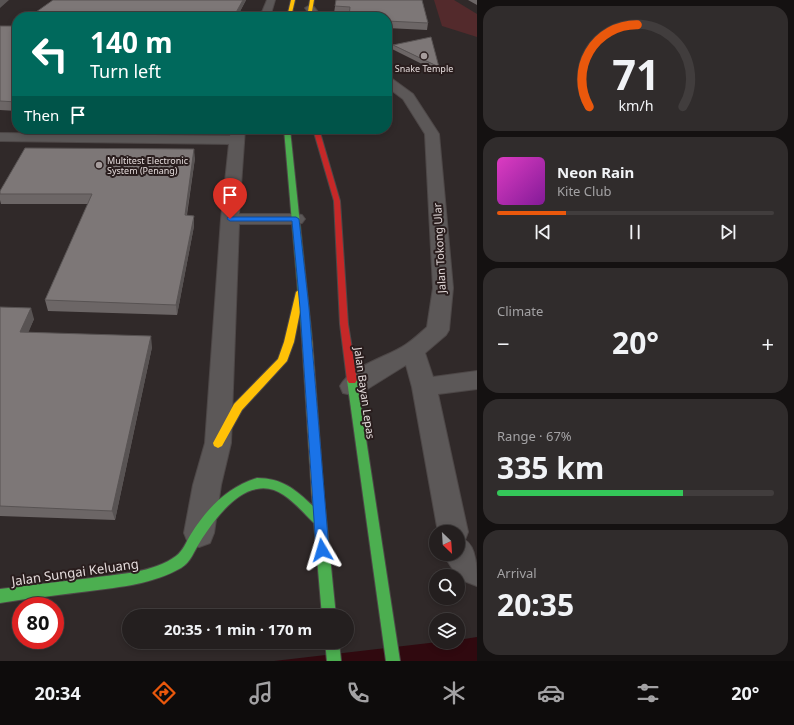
<!DOCTYPE html>
<html lang="en">
<head>
<meta charset="utf-8">
<style>
	:root { --surface:#241f1f; --page:#302c2c; --text:#f1f3f6; --muted:#a3a2a4; --line:#413d3d; --accent:#ea580c }
	body { margin:0; font-family:"Noto Sans",sans-serif; background:var(--page); color:var(--text); height:100vh; display:flex; flex-direction:column; font-size:15px; white-space:nowrap }
	* { box-sizing:border-box; margin:0 }
	p { font-size:13px; color:var(--muted) }
	.icon { flex:none; width:22px; height:22px; fill:none; stroke:currentColor; stroke-width:2; stroke-linecap:round; stroke-linejoin:round }
	.map { position:relative; flex:1; overflow:hidden }
	.side { display:flex; flex-direction:column; gap:6px; padding:6px; background:#141111; width:317px }
	.side>* { flex:none }
	.guide { position:absolute; left:12px; top:12px; width:380px; height:122px; border-radius:16px; box-shadow:0 2px 6px #0003,0 0 0 1px var(--line); background:#00695c; color:#fff; overflow:hidden }
	.needle { width:26px; rotate:155deg }
	.fabs { position:absolute; left:429px; top:525px; display:grid; gap:8px }
	.fabs a { display:grid; place-items:center; width:36px; height:36px; border-radius:50%; background:var(--surface); box-shadow:0 2px 6px #0003,0 0 0 1px var(--line); font-size:20px }
	.speed { position:absolute; left:12px; top:597px; display:flex; gap:8px; font-size:20px; font-weight:700; text-align:center }
	.speed>* { display:grid; place-content:center; width:52px; height:52px; border-radius:50%; background:var(--surface); box-shadow:0 2px 6px #0003,0 0 0 1px var(--line); line-height:1 }
	.speed .limit { border:6px solid #d22; background:#fff; color:#111 }
	.pin { position:absolute; display:grid; place-items:center; width:34px; height:34px; color:#fff; margin:-41px -17px; border-radius:50% 50% 50% 0; rotate:-45deg; box-shadow:0 0 4px #0007 }
	.pin .icon { rotate:45deg }
	.me { position:absolute; width:44px; margin:-22px; rotate:353deg; stroke-linejoin:round; filter:drop-shadow(0 0 3px #0008) }
	.turn { display:flex; align-items:center; gap:14px; height:84px; padding:0 12px; font-size:18px }
	.turn .icon { width:52px; height:52px; stroke-width:2.5 }
	.turn b { display:block; font-size:28px; line-height:34px }
	.then { display:flex; align-items:center; height:38px; padding:0 12px; background:#0003; gap:8px; font-size:15px }
	.big { font-size:30px; font-weight:700; line-height:1.1 }
	.side .tile { flex:1; display:flex; flex-direction:column; justify-content:center; gap:6px; min-width:0; padding:0 14px; border-radius:16px; background:var(--page) }
	.side .dial { align-items:center; gap:0 }
	.dial svg { height:104px; overflow:visible; fill:none; stroke:var(--line); stroke-width:7; stroke-linecap:round; text-anchor:middle }
	.dial text { fill:var(--text); stroke:none }
	.song { display:flex; align-items:center; gap:12px }
	.cover { width:48px; height:48px; border-radius:6px; background:linear-gradient(135deg,hsl(310 70% 55%),hsl(290 70% 35%)) }
	.played { height:4px; border-radius:2px; background:linear-gradient(90deg,var(--accent) 25%,var(--line) 25%) }
	.keys { display:flex; justify-content:space-around; direction:ltr }
	.heat { display:flex; justify-content:space-between; align-items:center; font-size:22px; direction:ltr }
	.charge { height:6px; border-radius:3px; background:linear-gradient(90deg,#34c759 67%,var(--line) 0) }
	.trip { position:absolute; left:122px; top:609px; width:232px; height:40px; border-radius:20px; background:var(--surface); box-shadow:0 2px 6px #0003,0 0 0 1px var(--line); font-weight:700; line-height:40px; text-align:center }
	.tab-bar { display:flex; height:64px; justify-content:space-around; align-items:center; background:#0e0c0c; color:var(--muted) }
	.tab-bar .icon { width:28px; height:28px }
	.tab-bar .active { color:var(--accent) }
	.tab-bar b { font-size:18px; color:var(--text) }
	main { display:flex; flex:1; min-height:0 }
	.map>svg:first-child { display:block }
</style>
</head>
<body>
<main>
<div class="map">
<svg width="477" height="661" viewBox="0 0 477 661">
	<rect width="100%" height="100%" fill="#302929"/>
	<polygon fill="#532a2c" points="434,0 454,0 477,14 477,37 442,26"/>
	<polygon fill="#30090f" points="477,637 477,661 274,661 438,642 458,642 458,640"/>
	<g fill="none" stroke-linecap="round" stroke-linejoin="round">
		<defs>
			<g id="street">
				<polygon points="267,0 275,0 270,17 260,17"/>
				<polygon points="310,5 313,6 322,17 312,17 305,8"/>
				<path d="M387,77L391,78L413,94L439,134L453,288L449,330L446,335L425,353L433,377L477,371V389L438,394L468,532L465,540C477,547 477,570 477,586L459,579L443,554H458V532H438L412,387L406,365L361,393L352,395L343,393L340,386C351,366 387,357 405,345C413,340 420,333 427,327L433,288L425,134L403,99L387,87Z"/>
				<polygon points="231,129 245,129 239,214 296,214 302,215 305,219 302,223 296,224 239,224 231,443 221,485 214,533 210,543 199,547 188,543 184,533 193,485 205,443 221,219 229,144 0,141 0,133 230,136"/>
			</g>
			<g id="fast">
				<polygon points="284,129 290,129 312,339 307,342 302,339"/>
				<polygon points="352,376 355,377 357,380 400,661 386,661 347,380 349,377"/>
				<path d="M257,478C282,478 295,489 313,506L312,497L314,493L318,492L322,493L324,497L336,616H322L314,523C298,508 281,484 257,489C234,492 212,523 200,542C194,551 191,562 181,568C153,584 121,587 90,591C60,595 30,598 0,603V589C30,585 60,582 91,578C118,574 153,573 176,556C183,551 186,542 191,534C207,508 228,487 257,478Z"/>
				<polygon points="325,642 339,642 341,661 327,661"/>
			</g>
			<g id="slow">
				<polygon points="291,0 295,0 291,17 287,17"/>
				<polygon points="310,0 314,0 311,17 307,17"/>
				<polygon points="300,289 304,292 294,342 287,361 242,410 222,446 218,448 214,446 213,443 234,404 278,359 284,342 296,292"/>
				<polygon points="307,336 312,339 324,497 322,501 318,502 314,501 312,497 302,339"/>
			</g>
			<polygon id="jam" points="313,129 319,129 340,201 348,324 357,380 355,383 349,383 347,380 340,324 334,201"/>
		</defs>
		<use href="#street" stroke="#4d4747" stroke-width="2"/>
		<use href="#fast" stroke="#4d4747" stroke-width="2"/>
		<use href="#slow" stroke="#4d4747" stroke-width="2"/>
		<use href="#jam" stroke="#4d4747" stroke-width="2"/>
		<use href="#street" fill="#5c5858" fill-rule="evenodd"/>
		<use href="#fast" fill="#4caf50" fill-rule="evenodd"/>
		<use href="#slow" fill="#ffc107" fill-rule="evenodd"/>
		<use href="#jam" fill="#c62828" fill-rule="evenodd"/>
	</g>
	<g fill="#6c6666">
		<polygon points="246,0 237,17 29,17"/>
		<polygon points="336,0 428,23 427,30 387,28 387,17 349,17 349,14 334,13"/>
		<polygon points="468,0 477,0 477,5"/>
		<polygon points="0,26 17,26 17,111 0,110"/>
		<polygon points="393,45 439,67 438,72 392,49"/>
		<polygon points="195,158 187,215 194,216 194,226 177,315 48,311 45,300 88,204 1,204 0,200 0,191"/>
		<polygon points="0,307 34,319 28,332 152,347 115,520 0,516"/>
	</g>
	<g fill="#585353">
		<polygon points="0,0 9,0 0,8"/>
		<polygon points="243,0 246,0 237,17 234,17 234,16"/>
		<polygon points="194,149 195,158 185,225 185,215"/>
		<polygon points="194,216 194,226 177,315 176,305"/>
		<polygon points="31,308 34,319 24,343 20,332"/>
		<polygon points="151,336 152,347 115,520 112,511"/>
	</g>
	<g fill="#7d7777" stroke="#585353">
		<polygon points="53,0 243,0 234,16 214,15 214,17 29,17"/>
		<polygon points="336,0 422,0 428,23 387,21 387,17 349,17 350,7 335,6"/>
		<polygon points="0,26 17,26 17,102 0,101"/>
		<polygon points="431,37 439,67 393,45"/>
		<polygon points="25,148 194,149 185,215 194,216 176,305 45,300 92,194 0,194 0,191"/>
		<polygon points="0,307 31,308 20,332 151,336 112,511 0,506"/>
	</g>
	<polygon fill="#1a73e8" stroke="#114b97" points="228,217 296,217 299,219 309,308 329,550 327,554 322,556 318,554 316,550 300,308 292,221 230,221 227,219"/>
	<g fill="#a69d9d" stroke="#291d1d" stroke-width="1.5">
		<circle cx="424" cy="56" r="4"/>
		<circle cx="99" cy="165" r="4"/>
	</g>
	<g text-anchor="middle" dominant-baseline="central" stroke-width="4" stroke-linejoin="round" paint-order="stroke">
		<g font-size="9" fill="#e5dcdc" stroke="#291d1d">
			<text x="424" y="68">Snake Temple</text>
			<text x="107" y="160" text-anchor="start">Multitest Electronic<tspan x="107" dy="10">System (Penang)</tspan></text>
		</g>
		<g font-size="11" fill="#e5dcdc" stroke="#291d1d">
			<text transform="translate(439 248) rotate(-93)">Jalan Tokong Ular</text>
			<text transform="translate(365 393) rotate(82)">Jalan Bayan Lepas</text>
		</g>
		<g font-size="13" fill="#e5dcdc" stroke="#291d1d">
			<text transform="translate(75 572) rotate(-8)">Jalan Sungai Keluang</text>
		</g>
	</g>
</svg>
<div class="fabs">
<a><svg class="needle" viewBox="-14 -14 28 28"><path d="M0-13l5 13h-10z" fill="#e53935"/><path d="M0 13l5-13h-10z" fill="#a3a2a4"/></svg></a>
<a><svg class="icon" aria-label="search" viewBox="0 0 24 24"><circle cx="10" cy="10" r="6"/><path d="M15 15l6 6"/></svg></a>
<a><svg class="icon" aria-label="layers" viewBox="0 0 24 24"><path d="M12 4l9 5-9 5-9-5zM3 14l9 5 9-5"/></svg></a>
</div>
<div class="speed"><div class="limit">80</div></div>
<div class="pin" style="left:230px;top:219px;background:#d93025"><svg class="icon" aria-label="arrive" viewBox="0 0 24 24"><path d="M6 21V4h12l-3 4 3 4H6"/></svg></div>
<svg class="me" style="left:322px;top:550px" viewBox="-20 -20 40 40"><path d="M0-17L14 15 0 8-14 15z" fill="#1a73e8" stroke="#fff" stroke-width="4"/></svg>
<div class="trip">20:35 · 1 min · 170 m</div>
<div class="guide">
<div class="turn"><svg class="icon" aria-label="left" viewBox="0 0 24 24"><path d="M17 20v-9H6M10 6l-5 5 5 5"/></svg><div><b>140 m</b>Turn left</div></div>
<div class="then">Then<svg class="icon" aria-label="arrive" viewBox="0 0 24 24"><path d="M6 21V4h12l-3 4 3 4H6"/></svg></div>
</div>
</div>
<section class="side">
<div class="tile dial"><svg viewBox="0 0 100 80">
<path d="M14 69A42 42 0 1 1 86 69"/>
<path d="M14 69A42 42 0 0 1 51 6" stroke="#ea580c"/>
<text x="50" y="56" font-size="32" font-weight="700">71</text>
<text x="50" y="72" font-size="11">km/h</text>
</svg></div>
<div class="tile">
<div class="song"><i class="cover"></i><div><b>Neon Rain</b><p>Kite Club</p></div></div>
<div class="played"></div>
<div class="keys"><svg class="icon" aria-label="previous" viewBox="0 0 24 24"><path d="M18 5L8 12l10 7zM5 5v14"/></svg><svg class="icon" aria-label="pause" viewBox="0 0 24 24"><path d="M8 5v14M16 5v14"/></svg><svg class="icon" aria-label="next" viewBox="0 0 24 24"><path d="M6 5l10 7-10 7zM19 5v14"/></svg></div>
</div>
<div class="tile"><p>Climate</p>
<div class="heat"><a>−</a><b class="big">20°</b><a>+</a></div>
</div>
<div class="tile"><p>Range · 67%</p><b class="big">335 km</b><div class="charge"></div></div>
<div class="tile"><p>Arrival</p><b class="big">20:35</b></div>
</section>
</main>
<nav class="tab-bar">
<b>20:34</b>
<svg class="icon active" aria-label="directions" viewBox="0 0 24 24"><path d="M12 3l9 9-9 9-9-9zM9 14v-3h6M13 9l2 2-2 2"/></svg>
<svg class="icon" aria-label="music" viewBox="0 0 24 24"><path d="M9 18V5l10-2v13"/><circle cx="6" cy="18" r="3"/><circle cx="16" cy="16" r="3"/></svg>
<svg class="icon" aria-label="phone" viewBox="0 0 24 24"><path d="M5 4h4l2 5-3 2q2 4 5 5l2-3 5 2v4C11 20 4 13 5 4z"/></svg>
<svg class="icon" aria-label="climate" viewBox="0 0 24 24"><path d="M12 3v18M4 7l16 10M4 17L20 7"/></svg>
<svg class="icon" aria-label="car" viewBox="0 0 24 24"><path d="M5 17H2v-5l4-1 3-4h7l3 4 3 1v5h-3M9 17h6M6 11h13"/><circle cx="7" cy="17" r="2"/><circle cx="17" cy="17" r="2"/></svg>
<svg class="icon" aria-label="filters" viewBox="0 0 24 24"><path d="M4 7h16M4 17h16"/><circle cx="9" cy="7" r="2"/><circle cx="15" cy="17" r="2"/></svg>
<b>20°</b>
</nav>
</body>
</html>
